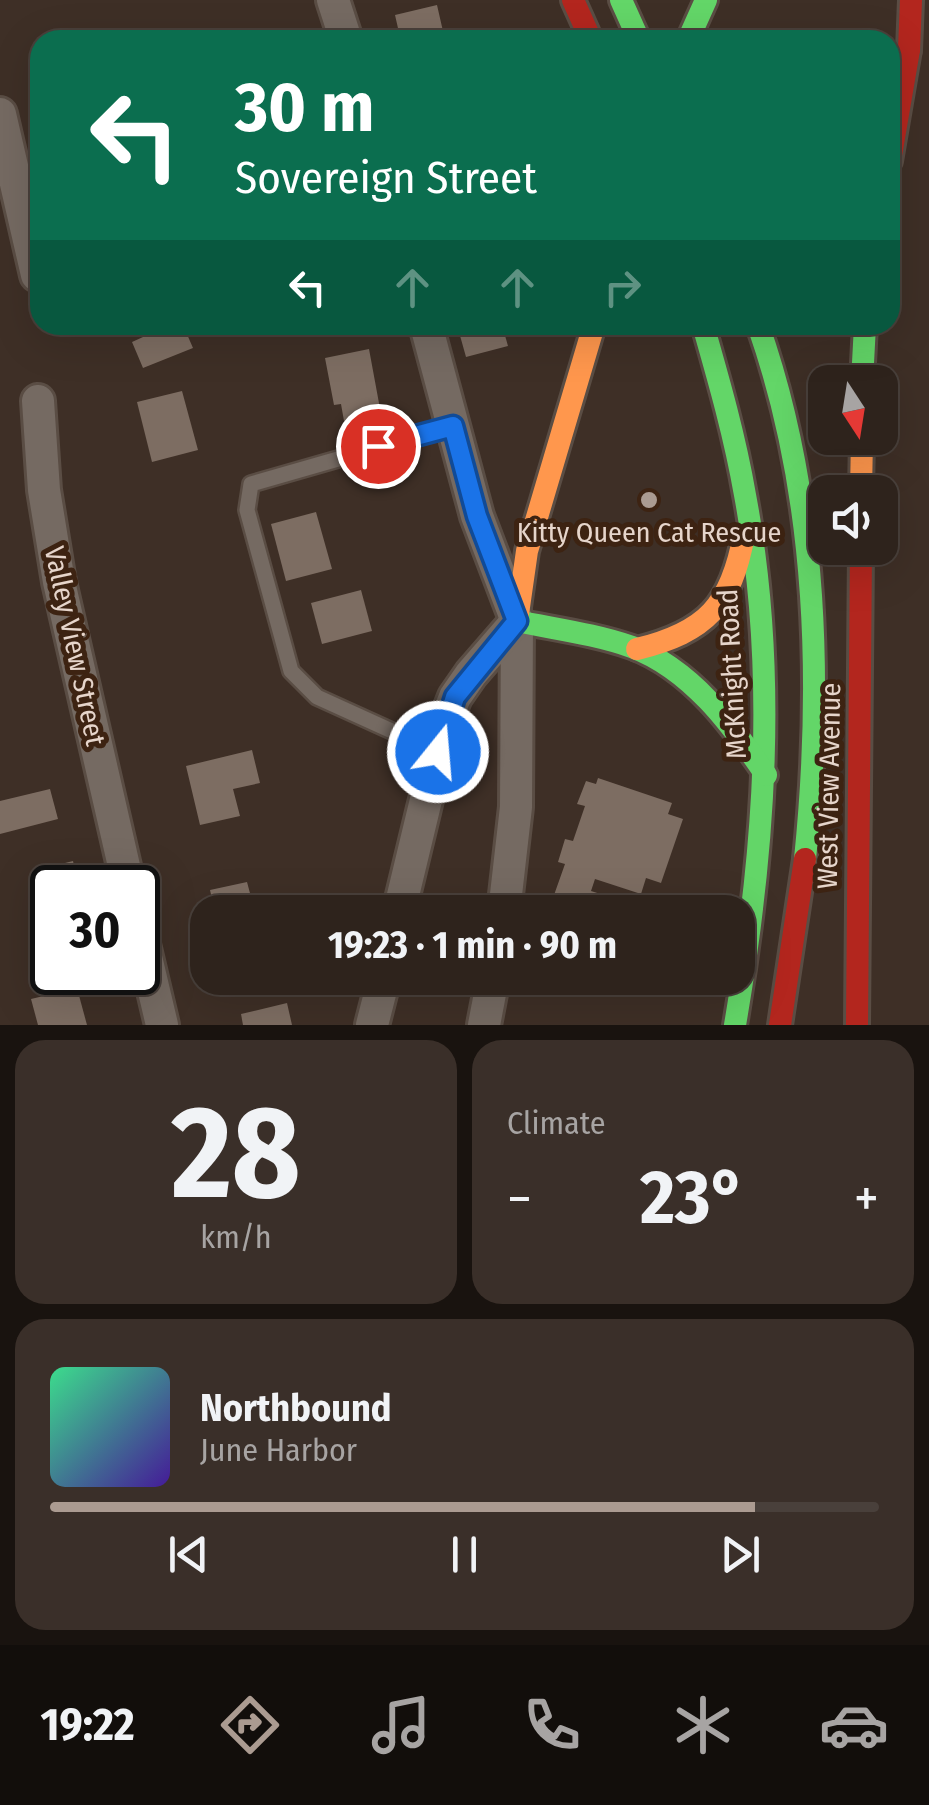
<!DOCTYPE html>
<html lang="en">
<head>
<meta charset="utf-8">
<style>
	:root { --surface:#2e231c; --page:#3a2f29; --text:#f1f3f6; --muted:#a7a4a3; --line:#49403b; --accent:#ab9b91 }
	body { margin:0; font-family:"Fira Sans Condensed",sans-serif; background:var(--page); color:var(--text); height:100vh; display:flex; flex-direction:column; font-size:38px; white-space:nowrap }
	* { box-sizing:border-box; margin:0 }
	p { font-size:32px; color:var(--muted) }
	.icon { flex:none; width:55px; height:55px; fill:none; stroke:currentColor; stroke-width:2; stroke-linecap:round; stroke-linejoin:round }
	.map { position:relative; height:1025px; overflow:hidden }
	.panel { display:flex; flex-direction:column; gap:15px; padding:15px; background:#19130f; flex:1 }
	.panel>* { flex:none }
	.hud { position:absolute; left:30px; top:30px; width:870px; height:305px; border-radius:30px; box-shadow:0 10px 40px #0002,0 0 0 2px var(--line); background:#0b6e4f; color:#fff; overflow:hidden }
	.needle { width:65px; rotate:168deg }
	.fabs { position:absolute; left:808px; top:365px; display:grid; gap:20px }
	.fabs a { display:grid; place-items:center; width:90px; height:90px; border-radius:20px; background:var(--surface); box-shadow:0 10px 40px #0002,0 0 0 2px var(--line); font-size:50px }
	.speed { position:absolute; left:30px; top:865px; display:flex; gap:20px; font-size:50px; font-weight:700; text-align:center }
	.speed>* { display:grid; place-content:center; width:130px; height:130px; border-radius:50%; background:var(--surface); box-shadow:0 10px 40px #0002,0 0 0 2px var(--line); line-height:1 }
	.speed .limit { border:5px solid #111; border-radius:15px; background:#fff; color:#111 }
	.pin { position:absolute; display:grid; place-items:center; width:85px; height:85px; color:#fff; margin:-42px; border:5px solid #fff; border-radius:50%; box-shadow:0 2px 10px #0007 }
	.me { position:absolute; width:110px; margin:-55px; rotate:17deg; stroke-linejoin:round; filter:drop-shadow(0 0 8px #0008) }
	.turn { display:flex; align-items:center; gap:35px; height:210px; padding:0 40px; font-size:45px }
	.turn .icon { width:130px; height:130px; stroke-width:2.5 }
	.turn b { display:block; font-size:70px; line-height:85px }
	.lanes { display:flex; align-items:center; height:95px; padding:0 40px; background:#0003; justify-content:center; gap:50px; direction:ltr }
	.lanes .off { opacity:.35 }
	.big { font-size:75px; font-weight:700; line-height:1.1 }
	.panel .widget { flex:1; display:flex; flex-direction:column; justify-content:center; gap:15px; min-width:0; padding:0 35px; border-radius:30px; background:var(--page) }
	.panel .dial { align-items:center; gap:0 }
	.dial b { font-size:130px; line-height:1 }
	.song { display:flex; align-items:center; gap:30px }
	.cover { width:120px; height:120px; border-radius:15px; background:linear-gradient(135deg,hsl(150 70% 55%),hsl(260 70% 35%)) }
	.played { height:10px; border-radius:5px; background:linear-gradient(90deg,var(--accent) 85%,var(--line) 85%) }
	.keys { display:flex; justify-content:space-around; direction:ltr }
	.heat { display:flex; justify-content:space-between; align-items:center; font-size:55px; direction:ltr }
	.panel .tiles { flex:1; display:grid; gap:15px; grid-template-columns:1fr 1fr }
	.widget:last-child { grid-column:span 2 }
	.trip { position:absolute; left:190px; top:895px; width:565px; height:100px; border-radius:30px; background:var(--surface); box-shadow:0 10px 40px #0002,0 0 0 2px var(--line); font-weight:700; line-height:100px; text-align:center }
	.dock { display:flex; height:160px; justify-content:space-around; align-items:center; background:#120e0b; color:var(--muted) }
	.dock .icon { width:70px; height:70px }
	.dock .active { color:var(--accent) }
	.dock b { font-size:45px; color:var(--text) }
	.map>svg:first-child { display:block }
</style>
</head>
<body>
<div class="map">
<svg width="929" height="1025" viewBox="0 0 929 1025">
	<rect width="100%" height="100%" fill="#3e2f26"/>
	<g fill="#7d6d62">
		<polygon points="437,5 445,40 392,40 400,37 395,15"/>
		<polygon points="87,32 89,40 61,40 61,39"/>
		<polygon points="138,325 183,325 193,348 143,368 132,342 143,337"/>
		<polygon points="457,325 502,325 508,346 466,357"/>
		<polygon points="369,349 381,414 344,421 341,404 334,405 325,358"/>
		<polygon points="182,391 198,450 152,462 137,402"/>
		<polygon points="316,512 332,569 286,581 271,524"/>
		<polygon points="361,590 372,631 322,644 311,603"/>
		<polygon points="252,750 260,783 233,789 240,816 200,825 186,766"/>
		<polygon points="598,778 672,803 668,814 683,819 661,883 646,878 641,894 595,879 591,891 616,899 612,912 548,912 565,864 558,862 565,839 573,841 585,806 577,804 586,781 596,784"/>
		<polygon points="50,789 58,819 0,834 0,801"/>
		<polygon points="73,861 79,888 52,888 52,908 42,911 33,871"/>
		<polygon points="247,882 255,912 215,912 210,890"/>
		<polygon points="77,988 87,1025 38,1025 31,999"/>
		<polygon points="287,1003 292,1025 243,1025 241,1014"/>
	</g>
	<g fill="none" stroke-linecap="round" stroke-linejoin="round">
		<defs>
			<polyline id="lane" points="438,752 317,697 291,671 247,510 251,484 453,426"/>
			<g id="street">
				<polyline points="333,0 346,40"/>
				<polyline points="0,114 37,275"/>
				<polyline points="426,325 477,516 517,621 516,807 504,912"/>
				<polyline points="38,401 44,490 59,582 129,888"/>
				<polyline points="399,912 444,725 455,697 471,674 517,621"/>
				<polyline points="138,923 162,1025"/>
				<polyline points="372,1025 384,978"/>
				<polyline points="484,1025 493,978"/>
			</g>
			<g id="fast">
				<polyline points="621,0 639,40"/>
				<polyline points="688,40 706,0"/>
				<path d="M703,325C719,381 735,437 745,495C778,671 765,850 735,1025"/>
				<path d="M758,325C817,493 823,682 805,859"/>
				<polyline points="862,382 865,325"/>
				<path d="M517,621C555,629 595,634 632,647C691,669 732,725 766,775"/>
			</g>
			<g id="slow">
				<polyline points="861,492 862,438"/>
				<polyline points="517,621 527,551 594,325"/>
				<path d="M637,649C707,632 731,605 744,535"/>
			</g>
			<g id="jam">
				<polyline points="573,0 591,40"/>
				<polyline points="890,79 909,50"/>
				<polyline points="890,161 909,50 911,0"/>
				<polyline points="780,1025 805,859"/>
				<polyline points="857,1025 861,548"/>
			</g>
		</defs>
		<use href="#lane" stroke="#5a4d44" stroke-width="20"/>
		<use href="#street" stroke="#5a4d44" stroke-width="38"/>
		<use href="#fast" stroke="#5a4d44" stroke-width="28"/>
		<use href="#slow" stroke="#5a4d44" stroke-width="28"/>
		<use href="#jam" stroke="#5a4d44" stroke-width="28"/>
		<use href="#lane" stroke="#756a62" stroke-width="15"/>
		<use href="#street" stroke="#756a62" stroke-width="32"/>
		<use href="#fast" stroke="#63d668" stroke-width="22"/>
		<use href="#slow" stroke="#ff974d" stroke-width="22"/>
		<use href="#jam" stroke="#b3261e" stroke-width="22"/>
	</g>
	<g fill="none" stroke-linecap="round" stroke-linejoin="round">
		<defs>
			<polyline id="route" points="378,446 453,426 477,516 517,621 455,697 438,752"/>
		</defs>
		<use href="#route" stroke="#114b97" stroke-width="25"/>
		<use href="#route" stroke="#1a73e8" stroke-width="18"/>
	</g>
	<circle fill="#ab9b91" stroke="#3d2312" stroke-width="4" cx="649" cy="500" r="10"/>
	<g text-anchor="middle" dominant-baseline="central" stroke-width="10" stroke-linejoin="round" paint-order="stroke">
		<g font-size="28" fill="#e6d5cb" stroke="#3d2312">
			<text x="649" y="532">Kitty Queen Cat Rescue</text>
		</g>
		<g font-size="28" fill="#e6d5cb" stroke="#3d2312">
			<text transform="translate(75 646) rotate(78)">Valley View Street</text>
			<text transform="translate(732 674) rotate(-93)">McKnight Road</text>
			<text transform="translate(829 786) rotate(-89)">West View Avenue</text>
		</g>
	</g>
</svg>
<div class="fabs">
<a><svg class="needle" viewBox="-14 -14 28 28"><path d="M0-13l5 13h-10z" fill="#e53935"/><path d="M0 13l5-13h-10z" fill="#a7a4a3"/></svg></a>
<a><svg class="icon" aria-label="sound" viewBox="0 0 24 24"><path d="M4 9h4l5-4v14l-5-4H4zM17 9q2 3 0 6"/></svg></a>
</div>
<div class="speed"><div class="limit">30</div></div>
<div class="pin" style="left:378px;top:446px;background:#d93025"><svg class="icon" aria-label="arrive" viewBox="0 0 24 24"><path d="M6 21V4h12l-3 4 3 4H6"/></svg></div>
<svg class="me" style="left:438px;top:752px" viewBox="-20 -20 40 40"><circle r="17" fill="#1a73e8" stroke="#fff" stroke-width="3"/><path d="M0-11L8 9 0 5-8 9z" fill="#fff"/></svg>
<div class="trip">19:23 · 1 min · 90 m</div>
<div class="hud">
<div class="turn"><svg class="icon" aria-label="left" viewBox="0 0 24 24"><path d="M17 20v-9H6M10 6l-5 5 5 5"/></svg><div><b>30 m</b>Sovereign Street</div></div>
<div class="lanes"><svg class="icon" aria-label="left" viewBox="0 0 24 24"><path d="M17 20v-9H6M10 6l-5 5 5 5"/></svg><svg class="icon off" aria-label="ahead" viewBox="0 0 24 24"><path d="M12 20V5M6 11l6-6 6 6"/></svg><svg class="icon off" aria-label="ahead" viewBox="0 0 24 24"><path d="M12 20V5M6 11l6-6 6 6"/></svg><svg class="icon off" aria-label="right" viewBox="0 0 24 24"><path d="M7 20v-9h11M14 6l5 5-5 5"/></svg></div>
</div>
</div>
<section class="panel">
<div class="tiles">
<div class="widget dial"><b>28</b><p>km/h</p></div>
<div class="widget"><p>Climate</p>
<div class="heat"><a>−</a><b class="big">23°</b><a>+</a></div>
</div>
<div class="widget">
<div class="song"><i class="cover"></i><div><b>Northbound</b><p>June Harbor</p></div></div>
<div class="played"></div>
<div class="keys"><svg class="icon" aria-label="previous" viewBox="0 0 24 24"><path d="M18 5L8 12l10 7zM5 5v14"/></svg><svg class="icon" aria-label="pause" viewBox="0 0 24 24"><path d="M8 5v14M16 5v14"/></svg><svg class="icon" aria-label="next" viewBox="0 0 24 24"><path d="M6 5l10 7-10 7zM19 5v14"/></svg></div>
</div>
</div>
</section>
<nav class="dock">
<b>19:22</b>
<svg class="icon active" aria-label="directions" viewBox="0 0 24 24"><path d="M12 3l9 9-9 9-9-9zM9 14v-3h6M13 9l2 2-2 2"/></svg>
<svg class="icon" aria-label="music" viewBox="0 0 24 24"><path d="M9 18V5l10-2v13"/><circle cx="6" cy="18" r="3"/><circle cx="16" cy="16" r="3"/></svg>
<svg class="icon" aria-label="phone" viewBox="0 0 24 24"><path d="M5 4h4l2 5-3 2q2 4 5 5l2-3 5 2v4C11 20 4 13 5 4z"/></svg>
<svg class="icon" aria-label="climate" viewBox="0 0 24 24"><path d="M12 3v18M4 7l16 10M4 17L20 7"/></svg>
<svg class="icon" aria-label="car" viewBox="0 0 24 24"><path d="M5 17H2v-5l4-1 3-4h7l3 4 3 1v5h-3M9 17h6M6 11h13"/><circle cx="7" cy="17" r="2"/><circle cx="17" cy="17" r="2"/></svg>
</nav>
</body>
</html>
